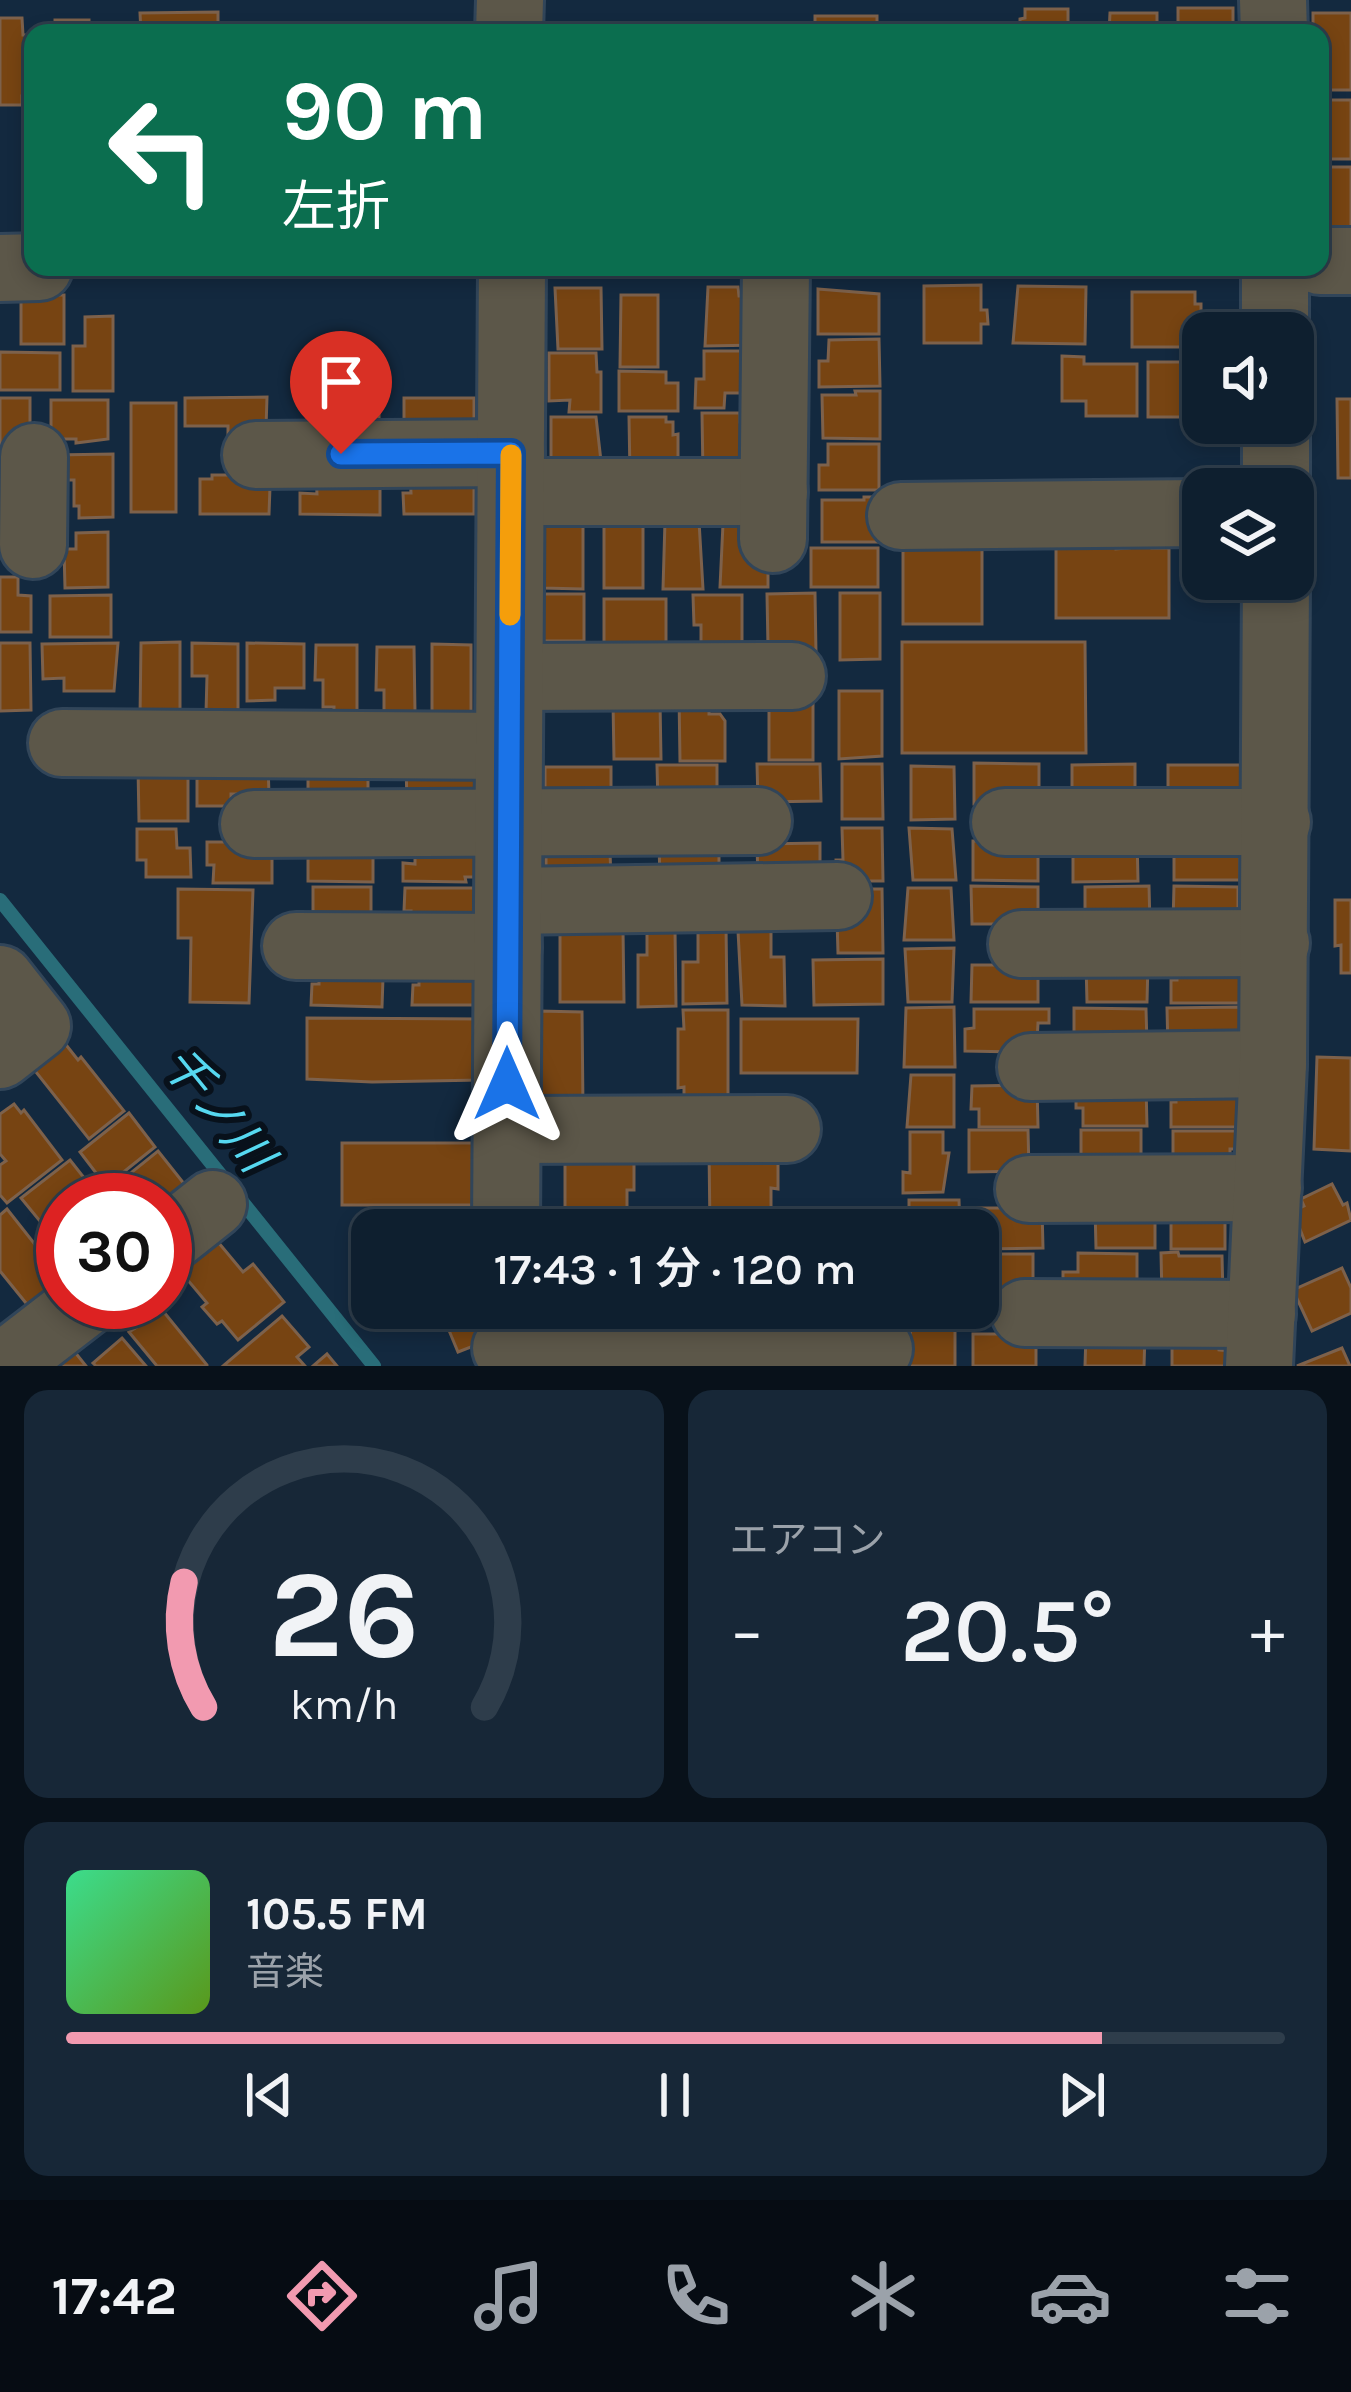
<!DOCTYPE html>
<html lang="ja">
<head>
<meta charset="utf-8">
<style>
	:root { --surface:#0e1f2f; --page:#172737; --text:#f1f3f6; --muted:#9ba2aa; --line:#2e3d4b; --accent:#f29ab0 }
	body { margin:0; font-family:Karla,"Noto Sans JP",sans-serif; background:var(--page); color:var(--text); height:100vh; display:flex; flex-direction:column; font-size:45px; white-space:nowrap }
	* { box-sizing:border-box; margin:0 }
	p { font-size:39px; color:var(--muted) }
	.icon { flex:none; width:66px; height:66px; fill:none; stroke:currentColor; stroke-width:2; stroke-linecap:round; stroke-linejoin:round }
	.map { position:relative; height:1366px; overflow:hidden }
	.side { display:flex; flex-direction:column; gap:24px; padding:24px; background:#08111a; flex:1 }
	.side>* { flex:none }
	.guide { position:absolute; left:24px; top:24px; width:1305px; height:252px; border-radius:24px; box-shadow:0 6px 18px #0003,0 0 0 3px var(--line); background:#0b6e4f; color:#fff; overflow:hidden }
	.controls { position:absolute; left:1182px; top:312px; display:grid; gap:24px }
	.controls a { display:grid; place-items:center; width:132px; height:132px; border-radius:24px; background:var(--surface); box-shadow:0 6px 18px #0003,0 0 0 3px var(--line); font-size:60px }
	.speed { position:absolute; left:36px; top:1173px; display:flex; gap:24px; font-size:60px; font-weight:700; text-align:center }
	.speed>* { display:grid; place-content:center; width:156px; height:156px; border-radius:50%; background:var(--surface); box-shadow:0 6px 18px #0003,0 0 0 3px var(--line); line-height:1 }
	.speed .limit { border:18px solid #d22; background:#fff; color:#111 }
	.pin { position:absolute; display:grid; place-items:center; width:102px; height:102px; color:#fff; margin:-123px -51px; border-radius:50% 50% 50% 0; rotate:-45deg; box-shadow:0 0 12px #0007 }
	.pin .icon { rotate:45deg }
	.me { position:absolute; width:132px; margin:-66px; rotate:0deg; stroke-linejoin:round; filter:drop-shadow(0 0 9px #0008) }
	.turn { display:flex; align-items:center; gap:42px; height:252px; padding:0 60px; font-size:54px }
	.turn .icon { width:156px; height:156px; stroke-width:2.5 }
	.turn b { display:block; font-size:84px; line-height:102px }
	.big { font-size:90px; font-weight:600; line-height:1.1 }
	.side .card { flex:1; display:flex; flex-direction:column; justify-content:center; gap:18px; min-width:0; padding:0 42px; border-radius:24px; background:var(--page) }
	.side .dial { align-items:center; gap:0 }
	.dial svg { height:312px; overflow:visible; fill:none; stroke:var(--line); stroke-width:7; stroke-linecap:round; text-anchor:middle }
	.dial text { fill:var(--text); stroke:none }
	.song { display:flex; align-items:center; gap:36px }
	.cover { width:144px; height:144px; border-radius:18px; background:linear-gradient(135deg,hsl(150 70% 55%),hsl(90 70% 35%)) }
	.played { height:12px; border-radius:6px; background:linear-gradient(90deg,var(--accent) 85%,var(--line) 85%) }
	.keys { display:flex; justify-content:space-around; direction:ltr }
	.heat { display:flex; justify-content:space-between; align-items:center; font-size:66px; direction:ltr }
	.side .tiles { flex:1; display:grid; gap:24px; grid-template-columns:1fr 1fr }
	.card:last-child { grid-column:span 2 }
	.trip { position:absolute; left:351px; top:1209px; width:648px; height:120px; border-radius:24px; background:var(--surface); box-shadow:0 6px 18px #0003,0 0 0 3px var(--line); font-weight:600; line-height:120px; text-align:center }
	.menu { display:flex; height:192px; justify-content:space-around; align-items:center; background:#060c13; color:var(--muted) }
	.menu .icon { width:84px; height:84px }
	.menu .selected { color:var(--accent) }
	.menu b { font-size:54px; color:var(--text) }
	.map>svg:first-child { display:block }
</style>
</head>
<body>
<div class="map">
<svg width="1351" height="1366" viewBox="0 0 1351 1366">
	<rect width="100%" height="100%" fill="#13293f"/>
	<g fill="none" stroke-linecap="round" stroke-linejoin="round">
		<polyline stroke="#296d79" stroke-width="14" points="0,900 374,1366"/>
	</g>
	<g fill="#774412" stroke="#7d614b" stroke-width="3">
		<rect x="1178" y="8" width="55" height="25"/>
		<polygon points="1025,9 1068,9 1068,33 1020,33 1020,19 1025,18"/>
		<polygon points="218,12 218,33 141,33 140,13"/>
		<polygon points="1110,13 1157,13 1157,33 1109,33"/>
		<polygon points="1313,13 1351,13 1351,90 1320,90 1320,33 1313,33"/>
		<rect x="815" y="16" width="62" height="17"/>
		<polygon points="0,18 22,18 23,35 33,35 33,96 22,96 22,105 0,105"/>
		<polygon points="55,20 89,20 89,26 109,26 109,33 55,33"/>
		<rect x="917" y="24" width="46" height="9"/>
		<rect x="334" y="27" width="56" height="6"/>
		<rect x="1320" y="100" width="31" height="59"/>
		<polygon points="1325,167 1351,167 1351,228 1325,227"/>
		<polygon points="981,285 981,310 987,310 988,324 981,324 981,343 924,343 924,286"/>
		<polygon points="1018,286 1086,287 1085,344 1013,343"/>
		<polygon points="708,287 738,287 739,296 751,296 758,345 705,346"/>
		<polygon points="555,288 601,288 602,349 558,349"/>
		<polygon points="818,289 879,294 879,334 818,334"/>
		<polygon points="1132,292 1195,292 1195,304 1201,304 1201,331 1195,331 1195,347 1132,347"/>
		<rect x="21" y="295" width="43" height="49"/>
		<polygon points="621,295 658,295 658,367 620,367"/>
		<polygon points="113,316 113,391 73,391 73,346 85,346 85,317"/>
		<polygon points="879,339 880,386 819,387 819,361 828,361 829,340"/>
		<polygon points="704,351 755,351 755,393 725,393 724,408 695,408 696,379 704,379"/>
		<polygon points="0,352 60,353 60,390 0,390"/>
		<polygon points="549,353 596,353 597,372 601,372 601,412 569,412 570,400 549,401"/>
		<polygon points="1062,356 1084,357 1084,364 1137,364 1137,416 1086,416 1086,401 1062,401"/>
		<rect x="1148" y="362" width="55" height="55"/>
		<polygon points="619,371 666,372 666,383 678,383 678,411 619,411"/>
		<polygon points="855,391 880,391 880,439 823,438 822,395 856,395"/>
		<polygon points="267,397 266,428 253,434 228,434 228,426 185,426 185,398"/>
		<rect x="0" y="398" width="30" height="46"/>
		<polygon points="308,398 379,398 379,426 316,438 316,419 307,419"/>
		<polygon points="404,398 474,398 474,424 411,438 411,420 404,420"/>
		<polygon points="1337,399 1351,399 1351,478 1338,478"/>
		<polygon points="51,400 108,400 108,439 76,443 76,439 51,439"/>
		<rect x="131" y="403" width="45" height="109"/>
		<polygon points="702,413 740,413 740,422 749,422 747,474 703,474"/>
		<polygon points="551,417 596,417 602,470 551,476"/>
		<polygon points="629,417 666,417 666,422 673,422 673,435 678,434 678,468 630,475"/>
		<polygon points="828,444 879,444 879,490 819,490 819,465 828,465"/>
		<polygon points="113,454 113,517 79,518 79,506 74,506 74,480 55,480 55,455"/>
		<polygon points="316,474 380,487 380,515 300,514 300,493 317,494"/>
		<polygon points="410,474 462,475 462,487 474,487 474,514 404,514 403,493 411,493"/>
		<polygon points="212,475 250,475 251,487 270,487 269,514 200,514 200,479 212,479"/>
		<polygon points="864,497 880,497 880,542 822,542 822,500 864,500"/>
		<polygon points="643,515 643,588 604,588 604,521"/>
		<polygon points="665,521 699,521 703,589 663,589"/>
		<polygon points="543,524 583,524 583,589 543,588"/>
		<polygon points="723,524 755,524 768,551 768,587 720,587"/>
		<polygon points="108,532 108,587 65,588 64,549 76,549 76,533"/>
		<polygon points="903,541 982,542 982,624 903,624"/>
		<polygon points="1073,544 1116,544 1116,549 1129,548 1128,544 1152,544 1152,548 1169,548 1169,618 1056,618 1056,548 1073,548"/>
		<rect x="811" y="548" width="67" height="39"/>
		<polygon points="0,577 18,577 18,595 31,596 31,632 0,632"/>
		<polygon points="815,593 816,654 768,647 767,594"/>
		<polygon points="840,593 880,593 880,659 840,660"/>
		<rect x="538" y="594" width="46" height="47"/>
		<polygon points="111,595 111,637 50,637 50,596"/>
		<polygon points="693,595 742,595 742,653 701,653 701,625 694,625"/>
		<polygon points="604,599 666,599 666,649 604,650"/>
		<polygon points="180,642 180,717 140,717 141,643"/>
		<polygon points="902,642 1085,642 1086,753 902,753"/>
		<polygon points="0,643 30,643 31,710 0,711"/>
		<polygon points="118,643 114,691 64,691 64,678 43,679 42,644"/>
		<polygon points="192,643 238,644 238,713 206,713 207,676 192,676"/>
		<polygon points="247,643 304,644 304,688 275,688 275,700 247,701"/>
		<polygon points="432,644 471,645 471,712 432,712"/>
		<polygon points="316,645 357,645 357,720 334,720 334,707 323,707 323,680 315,680"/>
		<polygon points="377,647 414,647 415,712 384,712 384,690 376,690"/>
		<polygon points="839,691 882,691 882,756 839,759"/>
		<polygon points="679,694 709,694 709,714 720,714 725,721 725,761 680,761"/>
		<rect x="769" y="697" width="44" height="63"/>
		<polygon points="613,702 660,702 661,759 614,759"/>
		<polygon points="974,763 1039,764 1039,803 974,804"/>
		<polygon points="406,764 475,765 475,785 482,785 476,804 407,804"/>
		<polygon points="757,764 820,764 821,801 758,802"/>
		<polygon points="842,764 882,764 883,819 842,819"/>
		<polygon points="1135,764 1135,804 1072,804 1072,765"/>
		<polygon points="197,765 268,765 269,794 231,794 231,806 197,806"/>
		<polygon points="308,765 368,765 368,807 308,806"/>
		<polygon points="657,765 717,765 717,793 658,805"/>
		<rect x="1168" y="765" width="73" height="38"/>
		<polygon points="188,766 188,821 139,821 138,767"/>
		<polygon points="911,766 954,767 955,819 911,820"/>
		<polygon points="545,767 611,767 611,797 545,806"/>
		<polygon points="842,828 882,828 883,881 836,881 836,860 843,860"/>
		<polygon points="909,828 952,829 956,880 913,880"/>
		<polygon points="137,829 176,829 177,848 190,848 191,877 146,877 146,860 137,860"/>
		<polygon points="1137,838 1138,881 1073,882 1073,839"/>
		<rect x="1174" y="839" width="66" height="41"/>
		<polygon points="308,841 373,841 373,882 308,881"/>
		<polygon points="973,841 1038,841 1038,881 973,880"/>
		<polygon points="207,842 247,842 272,853 272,883 213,883 214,865 207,865"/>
		<polygon points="546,842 610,851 611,881 546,881"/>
		<polygon points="659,842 719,853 719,881 660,882"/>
		<polygon points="820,843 820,880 758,881 757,844"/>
		<polygon points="415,844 478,850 478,877 465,877 466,882 403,881 403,863 415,864"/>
		<polygon points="971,886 1038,887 1038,918 1020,924 972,924"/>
		<polygon points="1149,886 1150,925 1085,925 1085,887"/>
		<polygon points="1174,886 1238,887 1238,924 1173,924"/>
		<rect x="313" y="887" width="58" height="40"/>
		<polygon points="405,888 475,888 475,916 410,928 411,911 404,911"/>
		<polygon points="908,888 951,888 954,940 904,940"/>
		<polygon points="178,889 253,890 249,1003 190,1002 191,938 178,938"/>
		<polygon points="848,889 882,889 883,953 838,953 837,919"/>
		<polygon points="1335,900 1351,900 1351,973 1341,973 1341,945 1335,946"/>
		<polygon points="560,926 623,931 624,1002 560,1002"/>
		<polygon points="698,926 726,926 727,1003 683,1004 683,962 698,962"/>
		<polygon points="761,928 771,928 771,957 784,957 785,1006 742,1005 738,931 761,931"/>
		<polygon points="647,930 675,930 676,1006 638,1007 638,955 647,955"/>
		<polygon points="954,948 952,1002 908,1002 905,949"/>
		<polygon points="883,959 883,1004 814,1005 813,960"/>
		<polygon points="1241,960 1241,1003 1171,1003 1171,980 1177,980 1177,961"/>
		<polygon points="1148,962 1147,1002 1087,1002 1086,963"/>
		<polygon points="419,965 483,977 483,1005 412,1005 413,985 419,985"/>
		<polygon points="972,965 1018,965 1038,975 1038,1002 971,1002"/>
		<polygon points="319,966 383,978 382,1007 311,1005 312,984 319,984"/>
		<polygon points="954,1007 955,1067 904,1067 906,1008"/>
		<polygon points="1240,1007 1241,1039 1168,1051 1167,1008"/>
		<polygon points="1074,1008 1146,1009 1147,1045 1074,1051"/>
		<polygon points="974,1009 1049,1009 1049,1023 1038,1023 1037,1042 1025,1052 965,1051 965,1029 974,1028"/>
		<polygon points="683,1010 728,1010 728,1106 684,1106 684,1087 678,1088 678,1029 684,1029"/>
		<polygon points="538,1011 582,1012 583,1107 538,1107"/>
		<polygon points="307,1018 481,1019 481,1080 372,1082 307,1079"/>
		<polygon points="741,1019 858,1019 857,1073 741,1073"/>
		<polygon points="63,1041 78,1060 81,1057 124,1111 89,1139 28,1062"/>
		<polygon points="1317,1057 1351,1058 1351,1151 1314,1149"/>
		<polygon points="911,1075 954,1075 954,1127 907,1127"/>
		<polygon points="1176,1084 1244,1096 1244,1127 1171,1127 1171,1102 1176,1102"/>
		<polygon points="1037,1085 1038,1127 979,1127 979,1109 971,1109 972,1086"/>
		<polygon points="1076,1086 1146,1086 1147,1126 1083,1126 1083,1108 1076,1108"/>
		<polygon points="14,1104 21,1113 24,1110 62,1160 7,1203 0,1195 0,1165 6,1161 0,1154 0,1114"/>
		<polygon points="129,1113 155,1147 106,1186 80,1152"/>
		<polygon points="969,1130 1028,1130 1029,1171 969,1172"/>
		<rect x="1081" y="1130" width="60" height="43"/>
		<polygon points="1173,1131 1236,1131 1236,1149 1230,1149 1230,1173 1173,1172"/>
		<polygon points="910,1132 943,1132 943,1153 949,1153 943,1192 903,1193 903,1172 910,1173"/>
		<polygon points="342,1143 488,1143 478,1205 342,1205"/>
		<polygon points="709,1148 778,1148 778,1189 771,1188 771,1208 778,1208 778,1230 710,1230"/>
		<polygon points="634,1149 634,1190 627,1190 627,1209 634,1210 634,1230 565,1230 565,1150"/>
		<polygon points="158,1151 193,1195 130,1200 117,1184"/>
		<polygon points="70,1160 96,1193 87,1200 63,1200 63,1219 48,1231 21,1198"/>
		<polygon points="1332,1184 1343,1205 1347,1203 1351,1220 1305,1242 1293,1211 1304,1206 1301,1199"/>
		<polygon points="909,1200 959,1200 960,1230 909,1230"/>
		<polygon points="1171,1205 1225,1211 1225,1249 1171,1249"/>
		<polygon points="1095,1207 1155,1207 1155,1248 1096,1248"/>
		<polygon points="977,1208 1042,1208 1043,1248 978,1249"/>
		<polygon points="7,1209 63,1280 30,1308 0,1271 0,1215"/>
		<polygon points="63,1225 63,1270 41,1242"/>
		<polygon points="213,1236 243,1272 253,1264 284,1302 238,1340 222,1321 217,1324 202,1307 207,1303 176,1266"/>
		<polygon points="1178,1252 1179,1256 1222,1256 1223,1297 1162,1297 1161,1253"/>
		<polygon points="1078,1253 1137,1254 1137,1296 1063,1295 1063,1272 1078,1272"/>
		<polygon points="978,1254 1033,1254 1033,1294 978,1293"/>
		<polygon points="1342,1268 1351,1288 1351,1313 1312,1331 1293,1290"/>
		<polygon points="432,1308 485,1308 472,1313 484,1342 458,1352 448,1328 441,1330"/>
		<rect x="538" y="1308" width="31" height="18"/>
		<polygon points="602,1308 645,1308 645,1328 602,1331"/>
		<polygon points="662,1308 703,1308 703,1329 663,1330"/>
		<polygon points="726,1308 765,1308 765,1328 727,1329"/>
		<polygon points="780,1308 824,1308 824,1328 780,1330"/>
		<rect x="846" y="1308" width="38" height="20"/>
		<rect x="911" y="1308" width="39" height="4"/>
		<polygon points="163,1311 207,1365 207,1366 157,1366 129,1332"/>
		<polygon points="282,1316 309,1347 297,1357 305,1366 223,1366"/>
		<polygon points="955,1318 955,1366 909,1366 911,1319"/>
		<polygon points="1172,1332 1219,1333 1219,1350 1230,1351 1230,1366 1172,1366"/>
		<rect x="973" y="1334" width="63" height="32"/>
		<polygon points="1086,1334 1145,1334 1144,1366 1085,1366"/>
		<polygon points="122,1338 146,1366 96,1366 93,1363"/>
		<polygon points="66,1341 86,1366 36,1366"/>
		<polygon points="1342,1348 1350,1366 1297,1366"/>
		<polygon points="327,1354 337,1366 313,1366"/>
	</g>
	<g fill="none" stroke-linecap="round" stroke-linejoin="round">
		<defs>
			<g id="minor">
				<polyline points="1273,0 1274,33"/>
				<polyline points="509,33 510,0"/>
				<polyline points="1320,261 1351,261"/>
				<polyline points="1275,267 1275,333"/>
				<polyline points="0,268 39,267"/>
				<polyline points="1276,423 1276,489"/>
				<polyline points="256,455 511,453"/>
				<polyline points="511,492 774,492"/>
				<polyline points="901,516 1203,513"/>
				<polyline points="773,539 776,267"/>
				<polyline points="33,545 34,457"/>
				<polyline points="510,677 792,676"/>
				<polyline points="62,743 509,746"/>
				<polyline points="1005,822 1277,822"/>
				<polyline points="254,824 758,821"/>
				<polyline points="508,901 838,896"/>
				<polyline points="1022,944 1276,943"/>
				<polyline points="296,946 508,947"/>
				<polyline points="0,979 37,1026 0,1055"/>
				<polyline points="1031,1067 1273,1064"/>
				<polyline points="507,1130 787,1129"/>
				<polyline points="1029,1189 1268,1188"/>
				<polyline points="506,1230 512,267"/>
				<polyline points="165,1242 213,1204"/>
				<polyline points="1025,1313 1262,1314"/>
				<polyline points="506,1348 879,1349"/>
				<polyline points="3,1366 86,1302"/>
				<polyline points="1259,1366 1273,1064 1276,579"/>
			</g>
		</defs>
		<use href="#minor" stroke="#314559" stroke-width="72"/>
		<use href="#minor" stroke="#5c5749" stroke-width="66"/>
	</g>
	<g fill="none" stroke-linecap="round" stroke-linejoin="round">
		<defs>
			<polyline id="route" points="341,454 511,453 507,1084"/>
		</defs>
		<use href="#route" stroke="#114b97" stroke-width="30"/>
		<use href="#route" stroke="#1a73e8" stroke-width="21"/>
		<polyline stroke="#f59e0b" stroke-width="21" points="510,615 511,455"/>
	</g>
	<g text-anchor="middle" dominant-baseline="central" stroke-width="12" stroke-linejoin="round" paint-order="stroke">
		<g font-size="48" font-style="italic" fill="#56d8f0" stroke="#08111b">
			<text transform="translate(217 1109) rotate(51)">千ノ川</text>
		</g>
	</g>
</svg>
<div class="controls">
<a><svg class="icon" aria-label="sound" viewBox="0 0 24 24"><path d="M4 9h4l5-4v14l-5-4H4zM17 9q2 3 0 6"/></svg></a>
<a><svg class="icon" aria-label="layers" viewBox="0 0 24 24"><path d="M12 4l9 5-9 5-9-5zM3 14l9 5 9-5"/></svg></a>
</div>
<div class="speed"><div class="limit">30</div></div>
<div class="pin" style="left:341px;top:454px;background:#d93025"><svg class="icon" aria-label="arrive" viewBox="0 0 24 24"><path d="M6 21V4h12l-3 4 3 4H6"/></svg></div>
<svg class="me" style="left:507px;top:1084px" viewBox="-20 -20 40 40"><path d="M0-17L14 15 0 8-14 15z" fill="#1a73e8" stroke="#fff" stroke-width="4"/></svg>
<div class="trip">17:43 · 1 分 · 120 m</div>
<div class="guide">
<div class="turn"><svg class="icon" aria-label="left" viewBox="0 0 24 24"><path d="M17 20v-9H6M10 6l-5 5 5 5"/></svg><div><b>90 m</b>左折</div></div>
</div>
</div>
<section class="side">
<div class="tiles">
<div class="card dial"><svg viewBox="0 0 100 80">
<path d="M14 69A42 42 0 1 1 86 69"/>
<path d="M14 69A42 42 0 0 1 9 37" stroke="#f29ab0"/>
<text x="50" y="56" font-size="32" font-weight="700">26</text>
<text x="50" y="72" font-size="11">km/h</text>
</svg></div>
<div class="card"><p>エアコン</p>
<div class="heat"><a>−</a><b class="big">20.5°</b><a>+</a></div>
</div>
<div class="card">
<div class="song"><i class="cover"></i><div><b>105.5 FM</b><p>音楽</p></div></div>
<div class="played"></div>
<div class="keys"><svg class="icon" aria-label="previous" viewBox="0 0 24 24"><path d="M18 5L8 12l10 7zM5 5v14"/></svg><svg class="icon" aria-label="pause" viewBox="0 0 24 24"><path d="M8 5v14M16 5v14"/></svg><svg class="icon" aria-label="next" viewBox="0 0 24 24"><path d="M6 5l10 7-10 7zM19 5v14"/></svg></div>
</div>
</div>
</section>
<nav class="menu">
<b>17:42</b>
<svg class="icon selected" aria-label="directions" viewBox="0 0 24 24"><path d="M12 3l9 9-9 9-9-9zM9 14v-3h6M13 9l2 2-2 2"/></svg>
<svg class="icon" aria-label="music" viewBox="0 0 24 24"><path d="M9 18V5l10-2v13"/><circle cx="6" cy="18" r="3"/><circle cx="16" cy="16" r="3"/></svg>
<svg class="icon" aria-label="phone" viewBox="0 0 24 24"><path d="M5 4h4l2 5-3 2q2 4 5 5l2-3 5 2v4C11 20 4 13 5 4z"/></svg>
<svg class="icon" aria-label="climate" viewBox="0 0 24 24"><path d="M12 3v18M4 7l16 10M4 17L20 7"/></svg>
<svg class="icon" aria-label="car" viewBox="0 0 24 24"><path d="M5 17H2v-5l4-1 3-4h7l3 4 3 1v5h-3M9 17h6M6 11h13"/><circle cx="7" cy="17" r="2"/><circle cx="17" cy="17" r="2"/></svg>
<svg class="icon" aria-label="filters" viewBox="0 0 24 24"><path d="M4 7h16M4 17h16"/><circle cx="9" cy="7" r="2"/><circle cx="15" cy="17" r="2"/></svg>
</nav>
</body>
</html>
